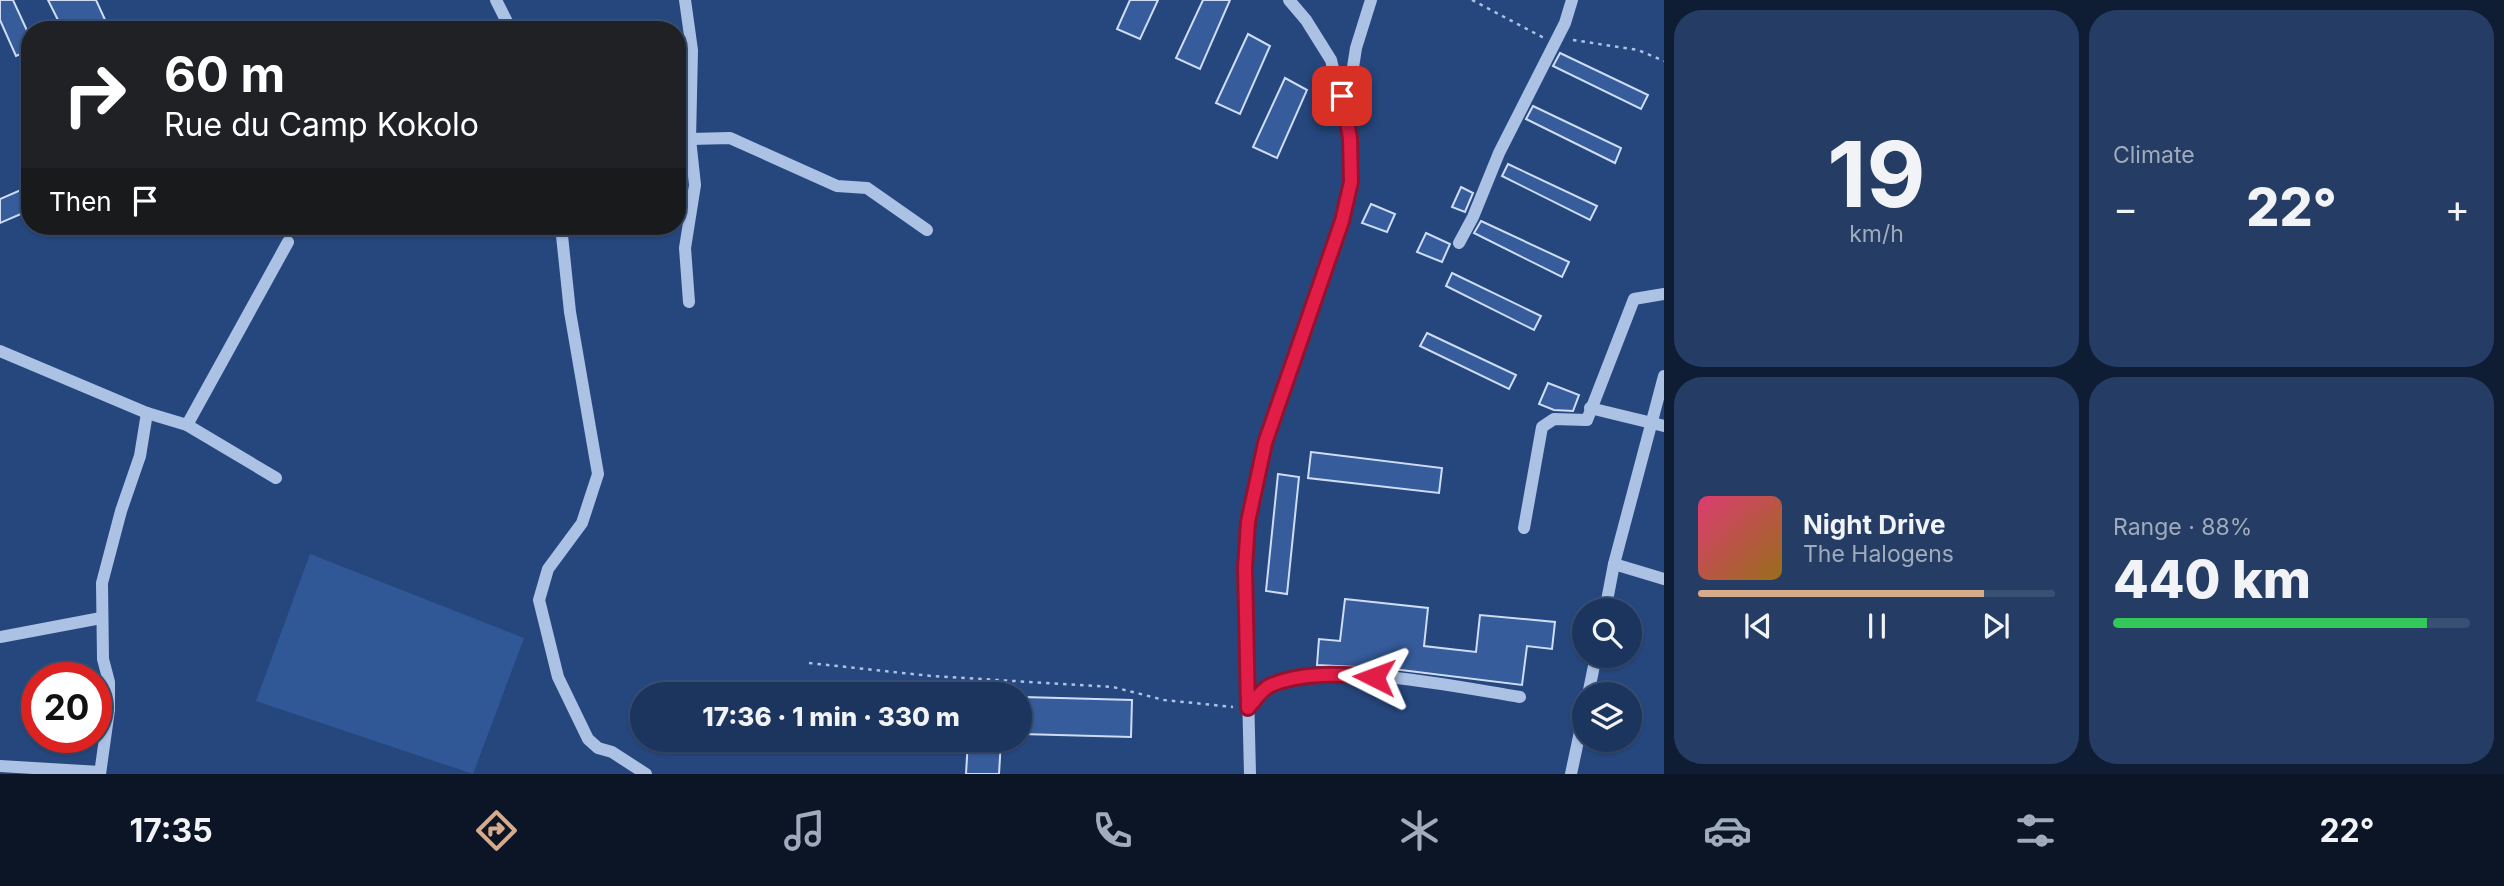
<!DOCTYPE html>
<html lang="en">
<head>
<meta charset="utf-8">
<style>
	:root { --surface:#1c355e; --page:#253d64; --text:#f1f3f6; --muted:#a0abbc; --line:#3a5073; --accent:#d6ab8b }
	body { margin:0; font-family:Inter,sans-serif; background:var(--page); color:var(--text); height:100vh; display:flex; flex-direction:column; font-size:26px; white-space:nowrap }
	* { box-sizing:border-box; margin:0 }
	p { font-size:23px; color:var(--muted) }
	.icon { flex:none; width:38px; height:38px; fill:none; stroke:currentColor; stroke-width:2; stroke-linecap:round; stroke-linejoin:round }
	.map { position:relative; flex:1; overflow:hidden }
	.panel { display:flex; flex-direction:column; gap:10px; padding:10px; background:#0f1d34; width:840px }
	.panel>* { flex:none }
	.hud { position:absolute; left:21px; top:21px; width:665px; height:214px; border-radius:28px; box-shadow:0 2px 5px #0004,0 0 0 2px var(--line); background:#202124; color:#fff; overflow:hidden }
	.fabs { position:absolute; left:1572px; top:598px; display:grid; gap:14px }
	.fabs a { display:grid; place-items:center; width:70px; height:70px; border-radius:50%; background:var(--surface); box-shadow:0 2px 5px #0004,0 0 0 2px var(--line); font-size:35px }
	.speed { position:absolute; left:21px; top:662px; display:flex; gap:14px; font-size:35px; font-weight:700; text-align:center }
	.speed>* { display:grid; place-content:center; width:91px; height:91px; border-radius:50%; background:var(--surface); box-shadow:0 2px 5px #0004,0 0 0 2px var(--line); line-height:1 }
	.speed .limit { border:10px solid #d22; background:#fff; color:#111 }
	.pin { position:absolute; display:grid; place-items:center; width:60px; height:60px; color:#fff; margin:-30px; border-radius:14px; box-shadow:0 4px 10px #0006 }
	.me { position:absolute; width:77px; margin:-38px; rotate:273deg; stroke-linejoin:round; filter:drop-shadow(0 0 5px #0008) }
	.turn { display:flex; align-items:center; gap:24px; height:147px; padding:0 28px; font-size:32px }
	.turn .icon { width:91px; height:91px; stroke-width:2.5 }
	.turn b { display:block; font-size:49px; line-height:60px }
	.then { display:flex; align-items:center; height:66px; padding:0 28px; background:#0003; gap:14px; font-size:26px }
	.big { font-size:52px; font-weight:800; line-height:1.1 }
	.panel .card { flex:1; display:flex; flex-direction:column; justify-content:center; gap:10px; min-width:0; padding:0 24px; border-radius:28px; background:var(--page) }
	.panel .dial { align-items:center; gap:0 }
	.dial b { font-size:91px; line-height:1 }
	.song { display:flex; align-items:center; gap:21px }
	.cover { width:84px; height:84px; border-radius:10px; background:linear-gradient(135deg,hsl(340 70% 55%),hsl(40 70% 35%)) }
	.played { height:7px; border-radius:4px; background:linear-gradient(90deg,var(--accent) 80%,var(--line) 80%) }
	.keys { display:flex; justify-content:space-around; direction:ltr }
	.heat { display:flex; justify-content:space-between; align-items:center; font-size:38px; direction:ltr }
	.charge { height:10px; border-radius:5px; background:linear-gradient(90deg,#34c759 88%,var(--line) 0) }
	.panel .tiles { flex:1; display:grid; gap:10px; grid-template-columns:repeat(2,1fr) }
	.trip { position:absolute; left:630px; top:682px; width:402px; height:70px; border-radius:35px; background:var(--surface); box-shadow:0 2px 5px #0004,0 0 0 2px var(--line); font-weight:800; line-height:70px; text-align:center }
	.tabs { display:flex; height:112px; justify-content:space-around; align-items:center; background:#0b1526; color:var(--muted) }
	.tabs .icon { width:49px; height:49px }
	.tabs .selected { color:var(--accent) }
	.tabs b { font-size:32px; color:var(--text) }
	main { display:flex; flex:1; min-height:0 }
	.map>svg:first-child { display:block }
</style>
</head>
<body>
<main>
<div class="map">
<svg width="1664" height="774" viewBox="0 0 1664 774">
	<rect width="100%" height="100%" fill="#26477e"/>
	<polygon fill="#305796" points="310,554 524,638 473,774 256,701"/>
	<g fill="#365c9b" stroke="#cfddf4" stroke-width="2">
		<polygon points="0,0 13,0 30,37 30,50 16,56 0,20"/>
		<polygon points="48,0 96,0 107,24 95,30 63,30"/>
		<polygon points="1130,0 1158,0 1140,39 1117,29"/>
		<polygon points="1203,0 1230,0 1200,69 1176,58"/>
		<polygon points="1248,34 1270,46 1240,114 1216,103"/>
		<polygon points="1560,53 1648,95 1641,109 1553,66"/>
		<polygon points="1285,78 1307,90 1277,158 1253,147"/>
		<polygon points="1533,106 1621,148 1615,163 1526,119"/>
		<polygon points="1508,164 1597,206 1590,220 1502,176"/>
		<polygon points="30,186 30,210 0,223 0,199"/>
		<polygon points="1461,187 1473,193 1465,212 1452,207"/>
		<polygon points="1371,204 1395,214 1387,232 1362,223"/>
		<polygon points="1481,221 1569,262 1562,277 1474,233"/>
		<polygon points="1426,233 1450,244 1442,262 1417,252"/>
		<polygon points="1452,273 1541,316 1534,330 1446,286"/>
		<polygon points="1427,333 1516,375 1509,389 1420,346"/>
		<polygon points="1548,383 1579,395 1573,411 1554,410 1539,404"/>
		<polygon points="1311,452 1442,468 1439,493 1308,478"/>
		<polygon points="1278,474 1299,477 1287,594 1266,591"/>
		<polygon points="1345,599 1428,608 1424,646 1476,652 1480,615 1555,622 1552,649 1527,646 1522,685 1393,669 1317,665 1319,639 1340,641"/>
		<polygon points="1023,697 1132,700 1131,737 1022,734"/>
		<polygon points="968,740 1001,740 999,774 966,774"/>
	</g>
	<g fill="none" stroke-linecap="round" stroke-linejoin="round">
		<g stroke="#acc2e5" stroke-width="2.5" stroke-dasharray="3.5 5" stroke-linecap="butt">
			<polyline points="1472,0 1544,38"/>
			<polyline points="1573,40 1638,50 1664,61"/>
			<polyline points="809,663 931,676 1113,687 1164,700 1233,707"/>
		</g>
		<g stroke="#acc2e5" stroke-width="12">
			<polyline points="496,0 511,30"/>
			<polyline points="685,0 692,50 690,139 695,185 685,248 689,302"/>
			<polyline points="1347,106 1356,48 1371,0"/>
			<polyline points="690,139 730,138 837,186 867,188 927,230"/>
			<polyline points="561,226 570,312 598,474 582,523 548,569 539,600 558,677 588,739 598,748 612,752 646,774"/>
			<polyline points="1459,243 1473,217 1499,153 1565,23 1572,0"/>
			<polyline points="0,351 147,413 187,425 276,478"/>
			<polyline points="1590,408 1664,426"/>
			<polyline points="187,425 288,242"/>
			<polyline points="1524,528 1542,427 1554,419 1587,420 1634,299 1664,294"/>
			<polyline points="1614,564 1664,579"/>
			<polyline points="1605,611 1614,564 1664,376"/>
			<polyline points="0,637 101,618"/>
			<polyline points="1588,695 1596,656"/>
			<path d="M1248,708C1254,701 1262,689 1270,685C1327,659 1457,687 1520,697"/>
			<polyline points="0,766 100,772"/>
			<polyline points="100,774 109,710 109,682 103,659 102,583 121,511 140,456 147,413"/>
			<polyline points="1250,774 1245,568 1248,522 1265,444 1342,221 1351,182 1350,138 1331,60 1306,20 1289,0"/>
			<polyline points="1571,774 1584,713"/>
		</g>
	</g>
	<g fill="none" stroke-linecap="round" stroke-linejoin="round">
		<defs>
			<path id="route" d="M1342,96L1350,138L1351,182L1342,221L1265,443L1248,522L1245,568L1248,708C1254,701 1262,689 1271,685C1302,672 1341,674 1374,677"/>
		</defs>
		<use href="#route" stroke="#92132f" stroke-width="18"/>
		<use href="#route" stroke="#e11d48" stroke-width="12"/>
	</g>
</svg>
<div class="fabs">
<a><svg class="icon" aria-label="search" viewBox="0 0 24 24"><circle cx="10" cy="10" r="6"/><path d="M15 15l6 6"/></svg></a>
<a><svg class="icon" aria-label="layers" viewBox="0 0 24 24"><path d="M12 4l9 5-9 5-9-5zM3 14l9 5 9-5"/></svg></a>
</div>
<div class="speed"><div class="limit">20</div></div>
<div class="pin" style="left:1342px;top:96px;background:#d93025"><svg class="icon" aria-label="arrive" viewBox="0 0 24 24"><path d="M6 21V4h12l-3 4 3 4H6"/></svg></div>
<svg class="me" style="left:1374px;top:677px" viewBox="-20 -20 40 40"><path d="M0-17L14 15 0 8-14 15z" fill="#e11d48" stroke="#fff" stroke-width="4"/></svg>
<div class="trip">17:36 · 1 min · 330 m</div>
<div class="hud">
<div class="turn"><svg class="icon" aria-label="right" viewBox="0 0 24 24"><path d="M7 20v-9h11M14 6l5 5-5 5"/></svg><div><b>60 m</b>Rue du Camp Kokolo</div></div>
<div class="then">Then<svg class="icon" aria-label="arrive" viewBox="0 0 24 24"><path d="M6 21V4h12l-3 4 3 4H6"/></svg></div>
</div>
</div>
<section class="panel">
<div class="tiles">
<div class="card dial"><b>19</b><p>km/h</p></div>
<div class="card"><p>Climate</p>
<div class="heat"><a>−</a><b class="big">22°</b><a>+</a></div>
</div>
<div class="card">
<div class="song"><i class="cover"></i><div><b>Night Drive</b><p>The Halogens</p></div></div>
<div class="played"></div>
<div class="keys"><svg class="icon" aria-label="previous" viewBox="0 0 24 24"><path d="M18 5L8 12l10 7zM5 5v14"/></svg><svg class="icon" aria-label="pause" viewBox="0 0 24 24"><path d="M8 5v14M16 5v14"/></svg><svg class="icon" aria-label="next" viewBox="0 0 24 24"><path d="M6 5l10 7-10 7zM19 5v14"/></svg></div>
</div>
<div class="card"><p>Range · 88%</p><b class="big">440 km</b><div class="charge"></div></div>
</div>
</section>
</main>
<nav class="tabs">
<b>17:35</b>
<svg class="icon selected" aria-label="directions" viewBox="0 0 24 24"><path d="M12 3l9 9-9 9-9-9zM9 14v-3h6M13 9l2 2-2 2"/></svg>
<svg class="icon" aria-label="music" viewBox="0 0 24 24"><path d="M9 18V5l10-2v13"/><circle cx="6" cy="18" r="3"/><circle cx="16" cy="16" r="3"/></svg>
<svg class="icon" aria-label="phone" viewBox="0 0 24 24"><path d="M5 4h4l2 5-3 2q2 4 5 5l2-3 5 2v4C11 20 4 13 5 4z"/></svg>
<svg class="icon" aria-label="climate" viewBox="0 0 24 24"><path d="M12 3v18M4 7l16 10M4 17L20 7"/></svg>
<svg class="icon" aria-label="car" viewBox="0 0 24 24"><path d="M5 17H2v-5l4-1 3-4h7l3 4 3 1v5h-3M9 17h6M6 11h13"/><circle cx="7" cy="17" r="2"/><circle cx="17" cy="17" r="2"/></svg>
<svg class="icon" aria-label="filters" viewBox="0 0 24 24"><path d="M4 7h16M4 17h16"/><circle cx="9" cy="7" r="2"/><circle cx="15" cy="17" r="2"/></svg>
<b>22°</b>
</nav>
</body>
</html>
